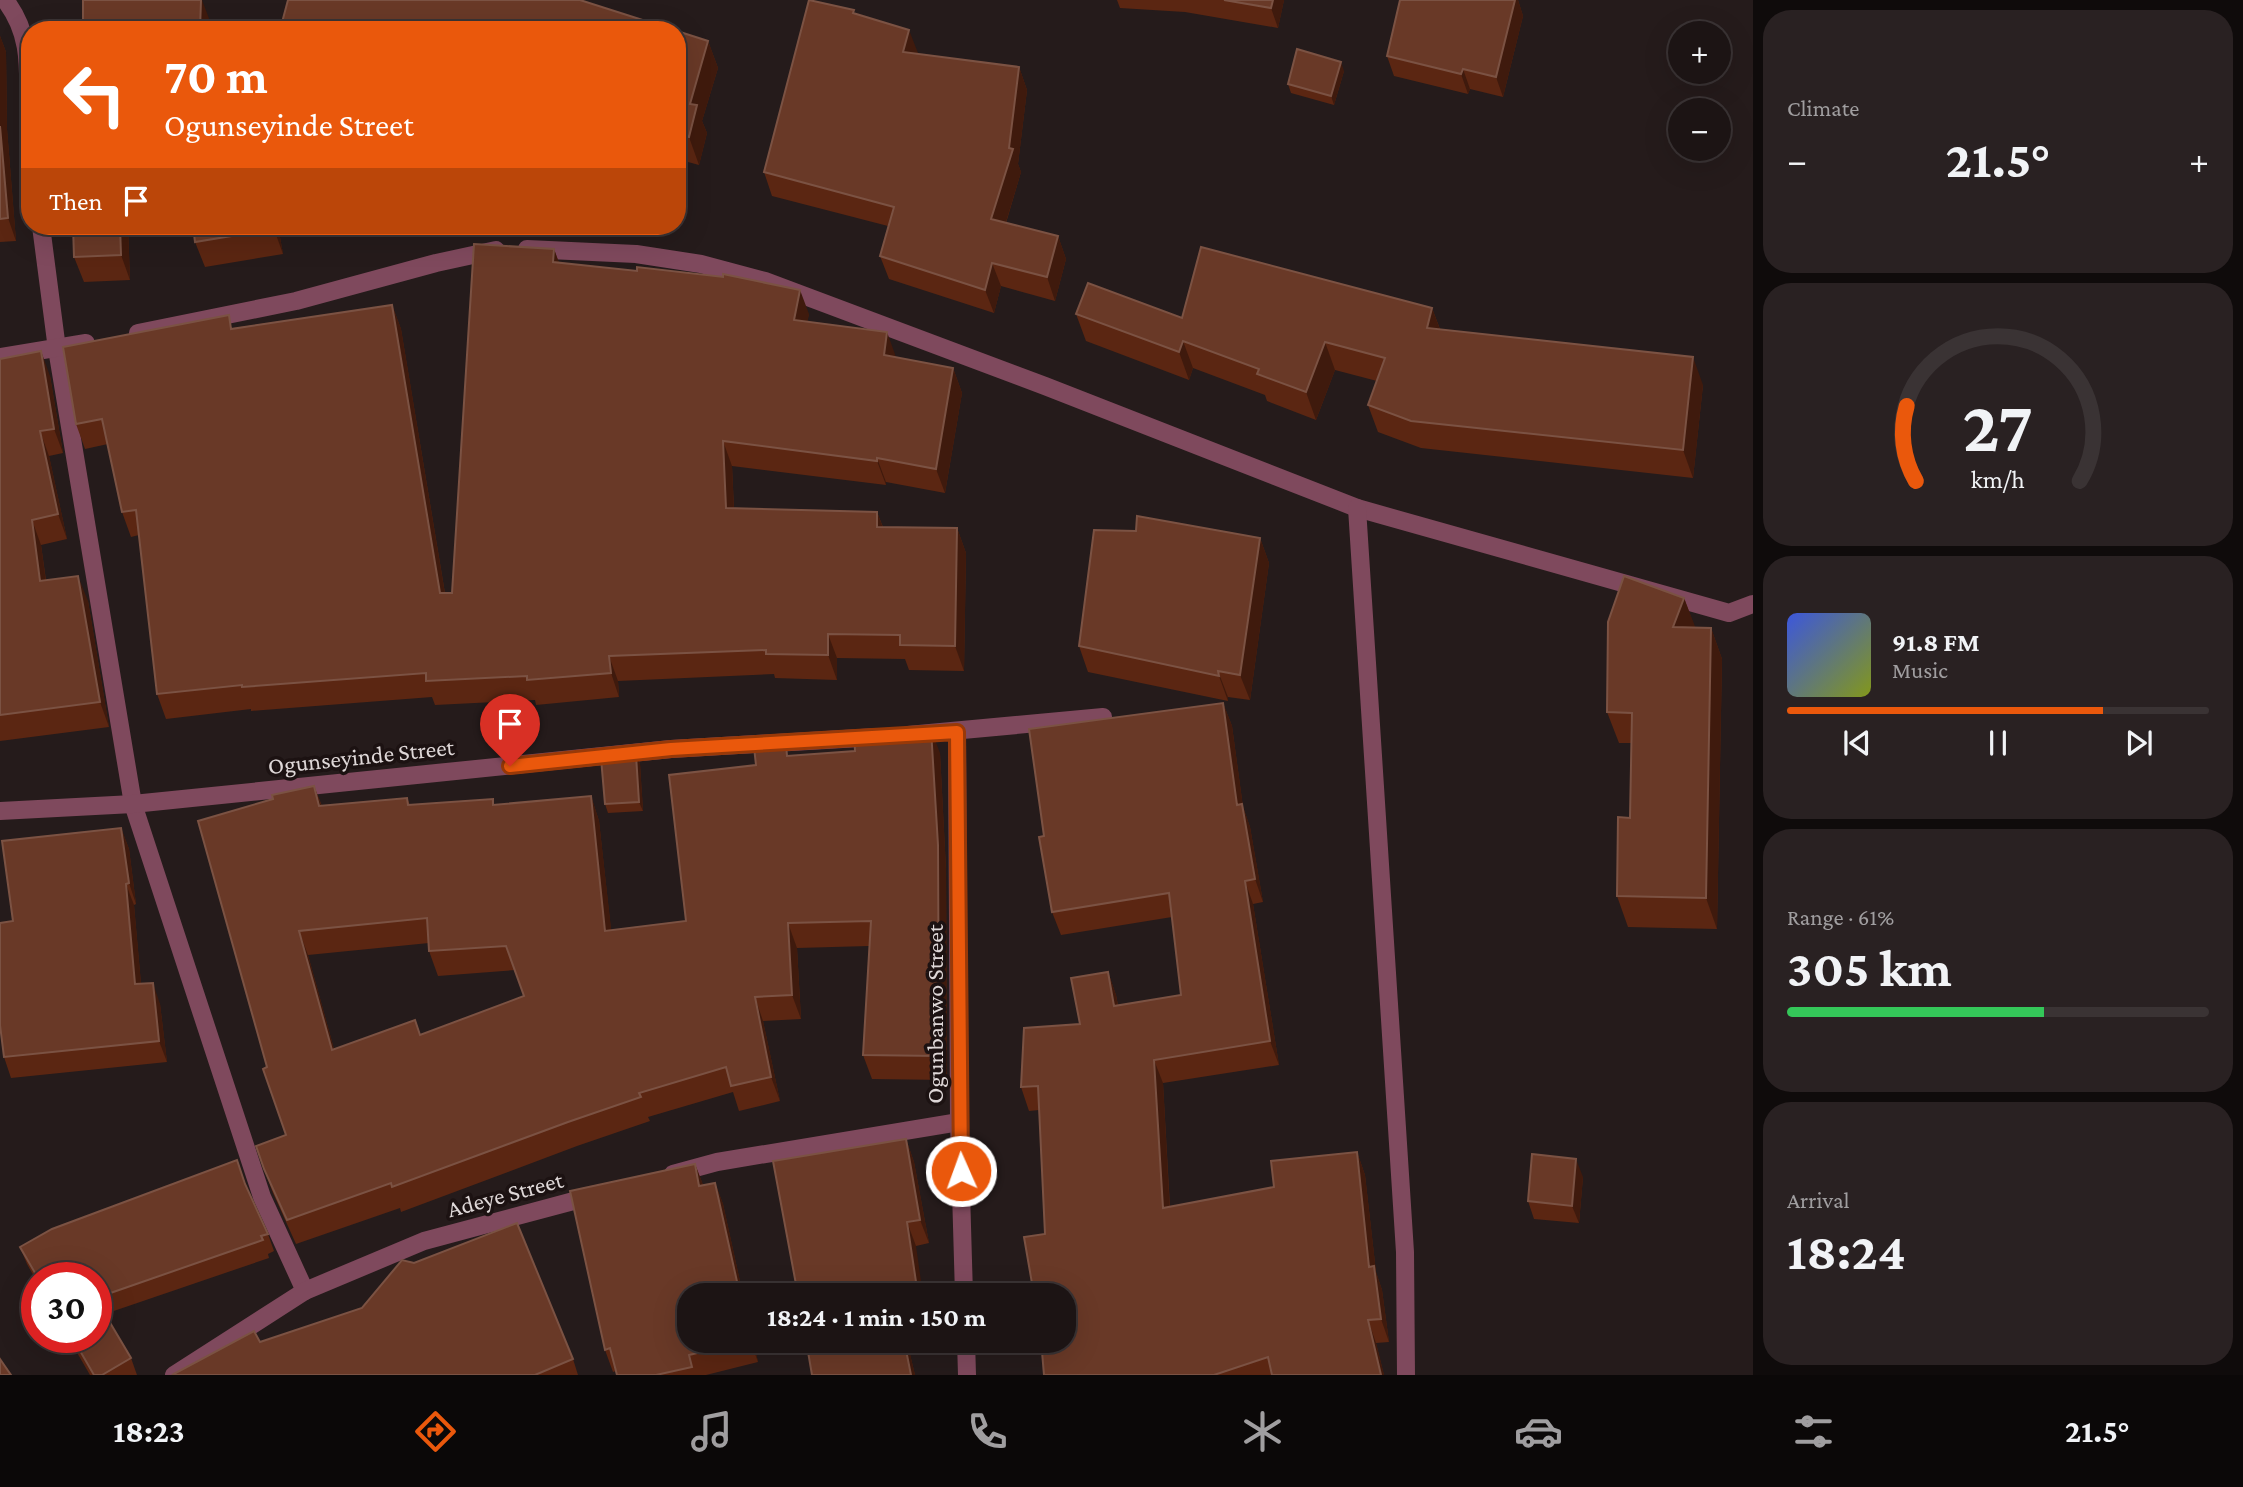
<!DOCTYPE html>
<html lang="en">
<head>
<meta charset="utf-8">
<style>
	:root { --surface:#1c1414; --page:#292122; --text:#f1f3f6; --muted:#a09ea0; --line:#3a3334; --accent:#ea580c }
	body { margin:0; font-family:"Crimson Pro",serif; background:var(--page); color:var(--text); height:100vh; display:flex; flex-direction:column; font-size:26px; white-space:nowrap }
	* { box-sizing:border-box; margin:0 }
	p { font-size:23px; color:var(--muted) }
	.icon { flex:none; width:38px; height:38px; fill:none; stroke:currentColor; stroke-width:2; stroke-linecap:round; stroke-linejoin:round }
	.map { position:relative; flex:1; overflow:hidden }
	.panel { display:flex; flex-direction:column; gap:10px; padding:10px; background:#0f0b0b; width:490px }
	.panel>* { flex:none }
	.hud { position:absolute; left:21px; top:21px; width:665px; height:214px; border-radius:28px; box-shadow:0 7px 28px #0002,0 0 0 2px var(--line); background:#ea580c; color:#fff; overflow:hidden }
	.tools { position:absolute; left:1668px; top:21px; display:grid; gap:14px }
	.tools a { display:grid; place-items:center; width:63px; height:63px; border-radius:50%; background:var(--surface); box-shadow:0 7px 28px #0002,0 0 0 2px var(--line); font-size:35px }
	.speed { position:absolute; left:21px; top:1262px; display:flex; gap:14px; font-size:35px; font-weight:700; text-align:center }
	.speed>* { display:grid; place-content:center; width:91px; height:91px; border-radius:50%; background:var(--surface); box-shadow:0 7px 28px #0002,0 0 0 2px var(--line); line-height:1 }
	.speed .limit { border:10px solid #d22; background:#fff; color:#111 }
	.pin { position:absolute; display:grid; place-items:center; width:60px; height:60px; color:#fff; margin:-72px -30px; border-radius:50% 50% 50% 0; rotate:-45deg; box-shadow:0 0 7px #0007 }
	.pin .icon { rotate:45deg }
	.me { position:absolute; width:77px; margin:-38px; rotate:358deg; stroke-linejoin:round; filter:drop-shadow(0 0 5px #0008) }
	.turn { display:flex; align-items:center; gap:24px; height:147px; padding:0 28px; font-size:32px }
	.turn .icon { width:91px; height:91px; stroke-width:2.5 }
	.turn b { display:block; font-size:49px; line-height:60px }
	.then { display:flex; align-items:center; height:66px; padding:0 28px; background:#0003; gap:14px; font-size:26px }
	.big { font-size:52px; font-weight:700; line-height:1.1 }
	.panel .widget { flex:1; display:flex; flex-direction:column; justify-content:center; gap:10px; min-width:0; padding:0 24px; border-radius:28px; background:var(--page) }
	.panel .dial { align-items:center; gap:0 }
	.dial svg { height:182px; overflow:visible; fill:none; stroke:var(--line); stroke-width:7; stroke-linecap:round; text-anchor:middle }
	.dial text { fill:var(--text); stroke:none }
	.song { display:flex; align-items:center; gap:21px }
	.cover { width:84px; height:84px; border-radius:10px; background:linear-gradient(135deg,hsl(230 70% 55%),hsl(70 70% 35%)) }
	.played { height:7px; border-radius:4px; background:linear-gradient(90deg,var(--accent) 75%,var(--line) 75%) }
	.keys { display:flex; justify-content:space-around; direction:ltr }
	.heat { display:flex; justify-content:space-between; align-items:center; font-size:38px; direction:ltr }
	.charge { height:10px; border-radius:5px; background:linear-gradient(90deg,#34c759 61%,var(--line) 0) }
	.trip { position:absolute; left:677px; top:1283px; width:399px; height:70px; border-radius:28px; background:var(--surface); box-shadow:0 7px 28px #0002,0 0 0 2px var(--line); font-weight:700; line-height:70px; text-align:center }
	.tab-bar { display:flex; height:112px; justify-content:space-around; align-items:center; background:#0b0808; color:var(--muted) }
	.tab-bar .icon { width:49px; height:49px }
	.tab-bar .selected { color:var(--accent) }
	.tab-bar b { font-size:32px; color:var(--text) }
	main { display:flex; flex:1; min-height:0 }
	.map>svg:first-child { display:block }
</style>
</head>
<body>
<main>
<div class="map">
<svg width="1753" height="1375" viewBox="0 0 1753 1375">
	<rect width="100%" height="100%" fill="#251b1b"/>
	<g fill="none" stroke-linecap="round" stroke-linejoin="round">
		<g stroke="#7f495d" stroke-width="18">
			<path d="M5,0C40,45 23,91 30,143"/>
			<polyline points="41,226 57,349 133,804 262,1197 305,1291"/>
			<polyline points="527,249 636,254 701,264 765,281 1045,386 1357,508 1729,613 1753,604"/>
			<polyline points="138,333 296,301 436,263 496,250"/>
			<polyline points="0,357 86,343"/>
			<polyline points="1357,508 1405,1252 1406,1375"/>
			<polyline points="957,732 959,1122 964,1295"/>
			<polyline points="908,735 1103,717"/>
			<polyline points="0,811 133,804 671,749 877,737"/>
			<polyline points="673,1174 717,1162 959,1122"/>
			<polyline points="966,1340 967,1375"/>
			<polyline points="174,1375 305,1291 424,1241 596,1195"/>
		</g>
	</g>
	<g fill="#5b2612" fill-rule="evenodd">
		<polygon points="1117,0 1284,0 1278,28 1185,12 1120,8"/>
		<polygon points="1400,0 1518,0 1523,16 1503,97 1470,89 1468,94 1394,76 1387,56"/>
		<polygon points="855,14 918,53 917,54 1019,67 1027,90 1018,164 1021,172 1006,223 1058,236 1066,259 1055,301 1001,286 994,313 889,279 880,256 888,226 772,196 764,172"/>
		<polygon points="677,31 708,41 718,68 702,121 707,133 699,165 677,159"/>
		<polygon points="0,36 6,52 7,129 16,241 0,242"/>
		<polygon points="1344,71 1334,105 1291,93 1288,84"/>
		<polygon points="128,226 130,280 84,282 74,257"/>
		<polygon points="278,226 283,254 205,267 195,242"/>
		<polygon points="554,249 559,263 809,314 807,322 896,358 953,368 962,393 945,493 886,482 886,485 732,466 734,508 877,512 883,527 957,528 966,553 964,671 909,670 905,659 837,658 837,680 775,678 774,674 618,681 619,697 536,705 535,700 435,705 432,697 251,711 251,709 166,719 157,694 139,535 131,537 122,512 108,444 85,449 76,424 233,328 392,305 401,329 445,593 452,593"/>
		<polygon points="1432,308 1440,329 1703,385 1693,478 1421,448 1378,432 1368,405 1377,381 1335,370 1316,420 1267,401 1265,395 1193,368 1189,380 1086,341 1076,314 1182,318"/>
		<polygon points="0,359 50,376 63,453 49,456 67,539 41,545 46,580 88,601 109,727 0,741"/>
		<polygon points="1260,538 1269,563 1250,700 1228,697 1228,701 1088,672 1079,646"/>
		<polygon points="1684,598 1695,628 1711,628 1722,659 1717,929 1628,927 1617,896 1630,818 1631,743 1619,743 1607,712"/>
		<polygon points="1223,703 1232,726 1243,807 1250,827 1263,902 1253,904 1279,1065 1163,1083 1170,1207 1274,1187 1357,1152 1365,1175 1376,1272 1382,1290 1389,1342 1376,1343 1384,1375 1044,1375 1045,1234 1039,1110 1029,1111 1021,1087 1080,1024 1108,972 1116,995 1118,1005 1181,995 1172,917 1061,935 1052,912 1044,836"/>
		<path d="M940,753L946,869L947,1080L872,1079L863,1055L869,946L797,948L801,1019L763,1021L780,1101L739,1111L733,1092L648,1117L650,1121L577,1146L401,1212L400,1208L296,1244L273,1193L264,1169L286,1135L267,1067L273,799L314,786L322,806L407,798L410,805H495L591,796L599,821L611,930L686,921L756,765L790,756ZM429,943V951L438,976L515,970L524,996L420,1035L334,1049L308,955Z"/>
		<polygon points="636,755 640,764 643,811 608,813 605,804"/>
		<polygon points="121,828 129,849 136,904 134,905 141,984 160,1004 167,1062 11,1078 4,1057 13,921"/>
		<polygon points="906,1139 914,1162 929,1243 916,1246 798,1295"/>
		<polygon points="695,1164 703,1185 715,1183 723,1204 743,1295 690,1295 753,1340 758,1362 706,1375 617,1375 616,1371 613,1372 605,1350"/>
		<polygon points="1583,1177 1579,1223 1534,1219 1528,1201"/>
		<polygon points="247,1189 268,1234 274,1251 268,1254 269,1258 105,1314 131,1358 137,1375 90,1375 68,1337 96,1337 96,1278 37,1278 37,1282 27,1264 20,1247"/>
		<polygon points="806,1340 929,1340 930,1343 908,1346 915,1375 812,1375"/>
		<polygon points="260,1342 573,1359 578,1375 172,1375"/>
	</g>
	<g fill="#3f1a0d">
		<polygon points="201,0 202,0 210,21 210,30 200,30"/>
		<polygon points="1273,0 1284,0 1278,28 1271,8"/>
		<polygon points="1515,0 1518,0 1523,16 1503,97 1496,77"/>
		<polygon points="909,30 918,53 912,75 903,52"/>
		<polygon points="0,36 6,52 7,129 16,241 8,218 0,126"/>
		<polygon points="708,41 718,68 702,121 707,133 699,165 689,137 690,104"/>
		<polygon points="1341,62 1344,71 1334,105 1331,96"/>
		<polygon points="1019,67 1027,90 1018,164 1021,172 1000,242 991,219 1009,148"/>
		<polygon points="1463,69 1470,89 1468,94 1461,74"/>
		<polygon points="120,226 128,226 130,280 121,255"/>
		<polygon points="273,226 278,226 283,254 274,229"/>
		<polygon points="1058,236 1066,259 1055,301 1047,277"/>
		<polygon points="554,249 563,274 553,262"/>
		<polygon points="992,263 1001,286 994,313 985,290"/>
		<polygon points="800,290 809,314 803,345 794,320"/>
		<polygon points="392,305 401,329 449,618 440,593"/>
		<polygon points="1432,308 1442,335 1427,328"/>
		<polygon points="887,332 896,357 893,380 884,355"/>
		<polygon points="1183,341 1193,368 1189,380 1179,352"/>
		<polygon points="1325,342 1335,370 1316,420 1306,392"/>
		<polygon points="41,351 50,376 63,453 54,429"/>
		<polygon points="1693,357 1703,385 1693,478 1683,450"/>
		<polygon points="953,368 962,393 945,493 936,469"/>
		<polygon points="40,431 49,456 67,539 58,514"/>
		<polygon points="723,441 732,466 735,533 726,508"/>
		<polygon points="877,458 886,482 886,485 877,461"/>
		<polygon points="877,512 886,536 877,527"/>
		<polygon points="32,520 41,545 49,605 40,581"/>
		<polygon points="957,528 966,553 964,671 955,646"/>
		<polygon points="1260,538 1269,563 1250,700 1240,675"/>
		<polygon points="78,576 88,601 109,727 100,702"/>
		<polygon points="1684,598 1696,629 1673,627"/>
		<polygon points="1711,628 1722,659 1717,929 1706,898"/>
		<polygon points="828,634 837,658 837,680 828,655"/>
		<polygon points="609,656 618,681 619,697 611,673"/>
		<polygon points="1218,671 1228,697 1228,701 1219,676"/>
		<polygon points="1223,703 1232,726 1243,807 1250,827 1263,902 1255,879 1237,805"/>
		<polygon points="931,729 940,753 946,869 947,1080 939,1056"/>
		<polygon points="636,755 640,764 643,811 639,802"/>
		<polygon points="314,786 323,810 319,806"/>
		<polygon points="591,796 599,821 614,955 605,931"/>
		<polygon points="121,828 129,849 136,904 129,883"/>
		<polygon points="1245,881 1253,904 1279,1065 1270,1041"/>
		<polygon points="126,884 134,905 143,1006 135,984"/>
		<polygon points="788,923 797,948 801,1019 792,995"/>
		<polygon points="299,931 308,955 341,1074 332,1050"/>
		<polygon points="1108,972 1116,995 1122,1029 1114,1006"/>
		<polygon points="153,983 160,1004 167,1062 159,1041"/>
		<polygon points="755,997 763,1021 780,1101 771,1077"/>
		<polygon points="1154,1060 1163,1083 1171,1232 1163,1208"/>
		<polygon points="906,1139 914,1162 929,1243 920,1220"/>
		<polygon points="1357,1152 1365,1175 1376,1272 1382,1290 1389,1342 1381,1319 1369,1267"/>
		<polygon points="1576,1159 1583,1177 1579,1223 1572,1206"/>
		<polygon points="695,1164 703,1185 699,1186"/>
		<polygon points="715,1183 723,1204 743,1295 740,1295"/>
		<polygon points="907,1222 916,1246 923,1295 918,1295"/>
		<polygon points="1368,1320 1376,1343 1384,1375 1381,1375"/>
		<polygon points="750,1340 753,1340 758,1362"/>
		<polygon points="904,1340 906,1340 908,1346 915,1375 911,1375"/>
	</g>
	<g fill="#693927" stroke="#7b5243" stroke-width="2" fill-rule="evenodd">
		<polygon points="83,0 201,0 200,30 83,30"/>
		<polygon points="288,0 580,0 674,30 280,30"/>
		<polygon points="809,0 854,10 853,13 909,30 903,52 1019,67 1009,148 1013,149 991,219 1058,236 1047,277 992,263 985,290 880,256 894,207 764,172"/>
		<polygon points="1224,0 1273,0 1271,8"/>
		<polygon points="1400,0 1515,0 1496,77 1463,69 1461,74 1387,56"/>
		<polygon points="677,31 708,41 690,104 697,105 689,137 677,134"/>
		<polygon points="1297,49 1341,62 1331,96 1288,84"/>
		<polygon points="0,126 8,218 0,219"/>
		<polygon points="73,226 120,226 121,255 74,257"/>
		<polygon points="193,226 273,226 274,229 195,242"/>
		<polygon points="474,244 554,249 553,262 637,271 637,267 723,277 723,274 800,290 794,320 887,332 884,355 953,368 936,469 877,458 877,461 723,441 726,508 877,512 877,527 957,528 955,646 900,645 900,635 828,634 828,655 766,654 766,650 609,656 611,673 527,680 527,676 426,681 426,673 242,687 242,685 157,694 136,510 122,512 102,419 76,424 63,347 229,315 231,329 392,305 440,593 452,593"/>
		<polygon points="1201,247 1432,308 1427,328 1693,357 1683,450 1411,421 1368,405 1385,358 1325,342 1306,392 1257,374 1259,369 1183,341 1179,352 1076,314 1088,283 1182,318"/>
		<polygon points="41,351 54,429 40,431 58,514 32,520 40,581 78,576 100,702 0,715 0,359"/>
		<polygon points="1137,516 1260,538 1240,675 1218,671 1219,676 1079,646 1094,530 1136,531"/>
		<polygon points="1624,576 1684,598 1673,627 1711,628 1706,898 1617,896 1618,817 1630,818 1632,713 1607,712 1608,622"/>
		<polygon points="1223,703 1237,805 1242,804 1255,879 1245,881 1270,1041 1154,1060 1163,1208 1274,1187 1271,1161 1357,1152 1369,1267 1374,1266 1381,1319 1368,1320 1381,1375 1272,1375 1268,1357 1214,1375 1044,1375 1041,1340 1064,1340 1064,1295 1034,1295 1024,1237 1045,1234 1038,1086 1021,1087 1024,1028 1080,1024 1071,978 1108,972 1114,1006 1181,995 1169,893 1052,912 1039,837 1044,836 1029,729"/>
		<path d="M931,729L938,845L939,1056L863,1055L871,921L788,923L792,995L755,997L771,1077L731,1086L726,1067L639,1093L641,1097L568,1122L392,1187L391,1183L287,1220L264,1169L256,1146L286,1135L263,1069L267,1067L198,821L273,799L272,795L314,786L319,806L407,798L408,805L493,799V805L591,796L605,931L686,921L669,775L756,765L754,747L786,744L787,756L855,751L854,733ZM427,918L429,951L506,946L524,996L420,1035L415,1020L332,1050L299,931Z"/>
		<polygon points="636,755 639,802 605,804 601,758"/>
		<polygon points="121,828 129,883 126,884 135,984 153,983 159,1041 4,1057 0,1025 0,923 13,921 2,841"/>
		<polygon points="906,1139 920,1220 907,1222 918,1295 798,1295 773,1161"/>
		<polygon points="1532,1154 1576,1159 1572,1206 1528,1201"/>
		<polygon points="237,1160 245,1184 268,1234 261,1236 263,1240 96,1298 96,1278 38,1278 20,1247 52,1229"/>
		<polygon points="695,1164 699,1186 715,1183 740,1295 690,1295 690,1340 750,1340 689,1355 692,1367 656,1375 617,1375 610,1348 605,1350 570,1191"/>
		<polygon points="517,1223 573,1359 535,1375 172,1375 254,1331 260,1342 362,1308 402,1260 414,1263"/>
		<polygon points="96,1299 131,1358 102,1375 94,1375 72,1337 96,1337"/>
		<polygon points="806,1340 904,1340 911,1375 812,1375"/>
		<polygon points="0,1359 11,1375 0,1375"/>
	</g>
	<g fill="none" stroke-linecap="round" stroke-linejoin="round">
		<defs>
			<polyline id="route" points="510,766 671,749 957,732 961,1171"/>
		</defs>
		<use href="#route" stroke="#983908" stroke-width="18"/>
		<use href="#route" stroke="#ea580c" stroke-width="12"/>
	</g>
	<g text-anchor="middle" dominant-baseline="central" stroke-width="7" stroke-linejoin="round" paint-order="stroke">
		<g font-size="24" fill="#ded7d7" stroke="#1c1212">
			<text transform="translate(361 756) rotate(-6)">Ogunseyinde Street</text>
			<text transform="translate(934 1014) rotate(-90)">Ogunbanwo Street</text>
			<text transform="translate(505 1194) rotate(-15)">Adeye Street</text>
		</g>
	</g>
</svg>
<div class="tools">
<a>+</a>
<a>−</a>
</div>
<div class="speed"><div class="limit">30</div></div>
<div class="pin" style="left:510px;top:766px;background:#d93025"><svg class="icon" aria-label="arrive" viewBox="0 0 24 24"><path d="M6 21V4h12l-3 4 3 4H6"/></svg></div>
<svg class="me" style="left:961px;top:1171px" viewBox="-20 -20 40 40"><circle r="17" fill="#ea580c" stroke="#fff" stroke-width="3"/><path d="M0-11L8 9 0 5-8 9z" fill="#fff"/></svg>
<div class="trip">18:24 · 1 min · 150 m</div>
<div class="hud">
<div class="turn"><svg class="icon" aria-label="left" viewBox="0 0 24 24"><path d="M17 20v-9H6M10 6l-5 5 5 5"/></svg><div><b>70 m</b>Ogunseyinde Street</div></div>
<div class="then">Then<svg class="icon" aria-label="arrive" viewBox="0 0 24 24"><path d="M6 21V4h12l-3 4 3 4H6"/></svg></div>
</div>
</div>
<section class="panel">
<div class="widget"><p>Climate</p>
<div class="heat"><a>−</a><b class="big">21.5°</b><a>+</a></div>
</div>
<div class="widget dial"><svg viewBox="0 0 100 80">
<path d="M14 69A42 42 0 1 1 86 69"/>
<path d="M14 69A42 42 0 0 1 10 36" stroke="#ea580c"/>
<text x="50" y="56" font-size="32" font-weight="700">27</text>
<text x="50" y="72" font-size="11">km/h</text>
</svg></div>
<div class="widget">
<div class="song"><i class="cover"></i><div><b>91.8 FM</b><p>Music</p></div></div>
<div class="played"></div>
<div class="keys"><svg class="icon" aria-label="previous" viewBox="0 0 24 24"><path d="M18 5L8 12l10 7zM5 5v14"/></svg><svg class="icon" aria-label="pause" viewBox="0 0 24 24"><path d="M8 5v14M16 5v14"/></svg><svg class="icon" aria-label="next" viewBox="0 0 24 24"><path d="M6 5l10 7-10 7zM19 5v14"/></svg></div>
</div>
<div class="widget"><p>Range · 61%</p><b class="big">305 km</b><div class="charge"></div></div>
<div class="widget"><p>Arrival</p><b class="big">18:24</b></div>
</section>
</main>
<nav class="tab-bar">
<b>18:23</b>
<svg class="icon selected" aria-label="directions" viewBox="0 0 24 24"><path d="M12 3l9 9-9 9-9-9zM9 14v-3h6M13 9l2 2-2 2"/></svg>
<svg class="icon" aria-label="music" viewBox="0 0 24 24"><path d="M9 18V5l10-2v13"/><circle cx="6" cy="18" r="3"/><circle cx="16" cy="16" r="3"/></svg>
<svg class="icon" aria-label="phone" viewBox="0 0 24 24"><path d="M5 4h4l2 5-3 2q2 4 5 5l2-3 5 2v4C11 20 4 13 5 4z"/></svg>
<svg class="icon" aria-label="climate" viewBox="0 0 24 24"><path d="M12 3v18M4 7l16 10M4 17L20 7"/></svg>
<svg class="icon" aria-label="car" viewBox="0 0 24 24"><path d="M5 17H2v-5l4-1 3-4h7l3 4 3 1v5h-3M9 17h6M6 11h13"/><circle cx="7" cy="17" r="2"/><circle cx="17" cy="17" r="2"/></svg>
<svg class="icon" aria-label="filters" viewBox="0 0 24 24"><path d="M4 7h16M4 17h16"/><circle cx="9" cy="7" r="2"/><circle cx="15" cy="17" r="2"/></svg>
<b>21.5°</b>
</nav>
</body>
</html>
